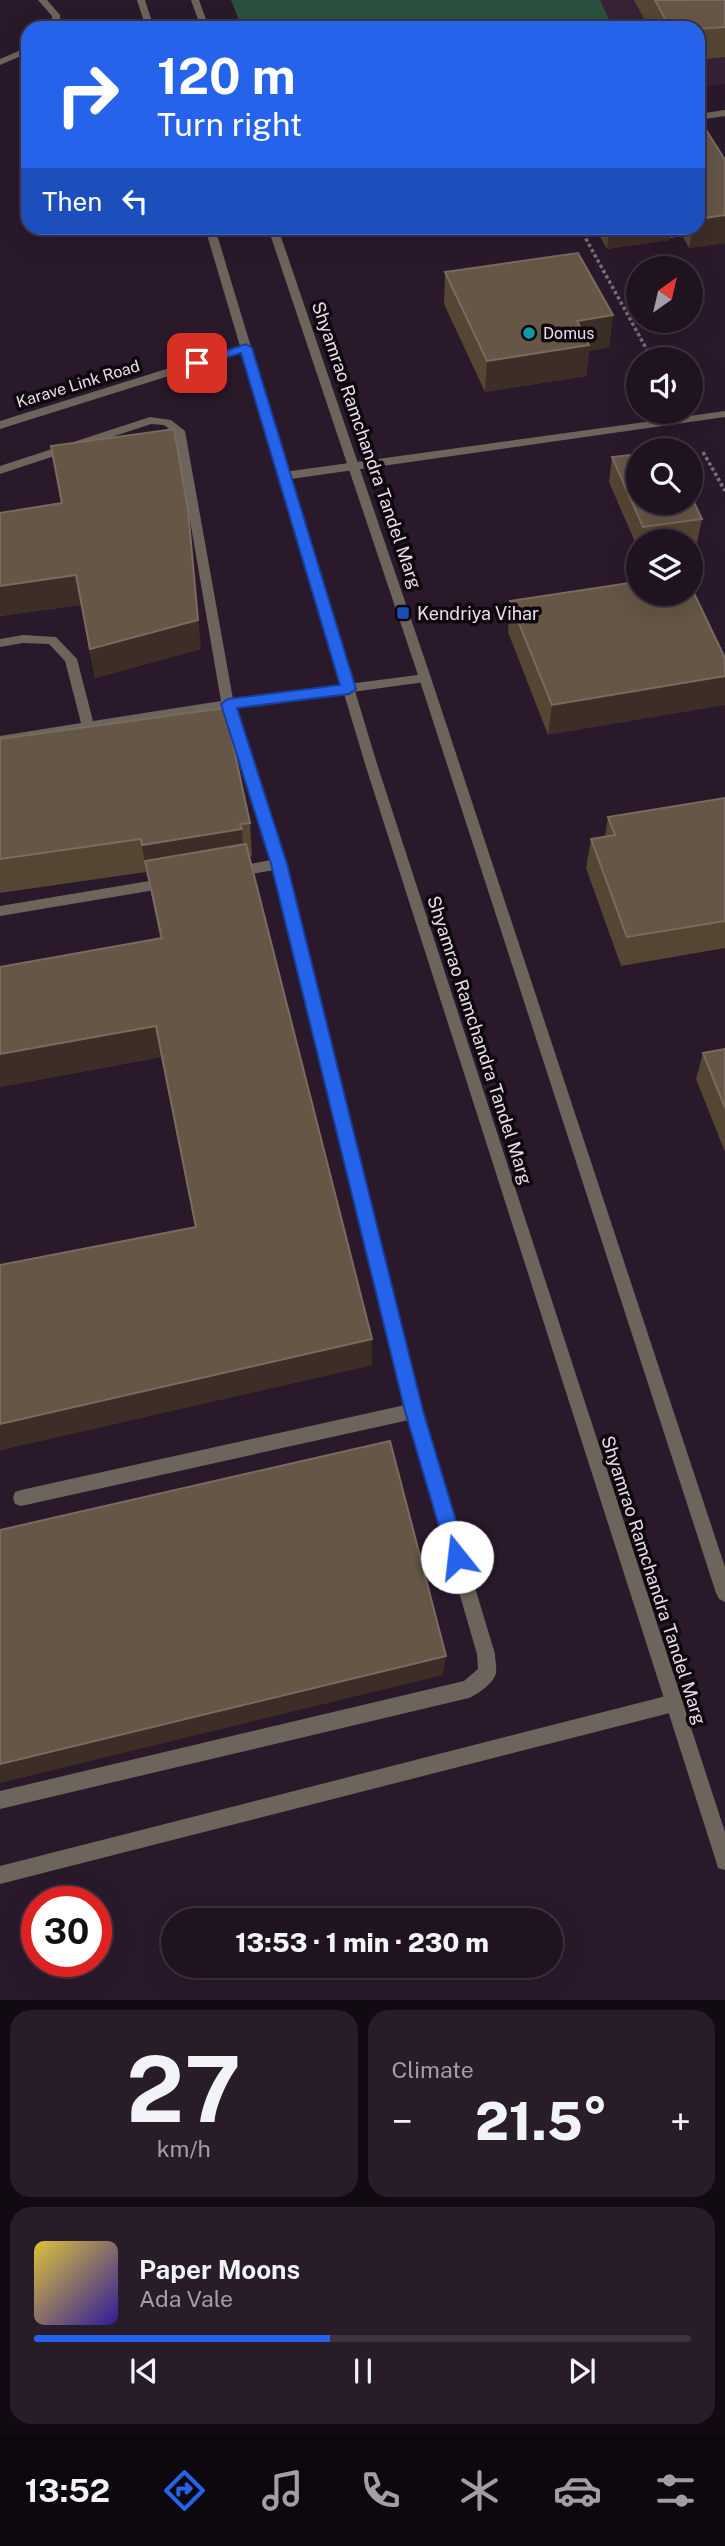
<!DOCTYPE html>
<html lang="en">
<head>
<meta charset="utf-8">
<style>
	:root { --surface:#201320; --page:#281c29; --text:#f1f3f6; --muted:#a29ea5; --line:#3d323e; --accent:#2563eb }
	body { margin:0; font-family:"Public Sans",sans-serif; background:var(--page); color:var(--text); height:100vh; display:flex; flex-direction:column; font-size:26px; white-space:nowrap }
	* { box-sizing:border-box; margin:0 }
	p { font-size:23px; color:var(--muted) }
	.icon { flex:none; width:38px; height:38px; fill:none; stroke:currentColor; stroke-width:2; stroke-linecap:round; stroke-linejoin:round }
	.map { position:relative; height:2000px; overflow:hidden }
	.sheet { display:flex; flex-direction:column; gap:10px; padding:10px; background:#120a12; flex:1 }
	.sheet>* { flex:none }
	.hud { position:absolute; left:21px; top:21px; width:684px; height:214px; border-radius:21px; box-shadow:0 7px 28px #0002,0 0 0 2px var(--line); background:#2563eb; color:#fff; overflow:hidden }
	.needle { width:46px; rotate:34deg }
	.buttons { position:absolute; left:626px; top:256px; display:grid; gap:14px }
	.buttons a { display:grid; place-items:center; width:77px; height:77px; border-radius:50%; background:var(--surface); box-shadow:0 7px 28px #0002,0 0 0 2px var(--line); font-size:35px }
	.speed { position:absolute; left:21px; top:1886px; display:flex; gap:14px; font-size:35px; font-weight:700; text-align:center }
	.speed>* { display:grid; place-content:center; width:91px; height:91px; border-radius:50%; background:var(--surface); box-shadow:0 7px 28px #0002,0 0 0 2px var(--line); line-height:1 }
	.speed .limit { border:10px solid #d22; background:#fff; color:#111 }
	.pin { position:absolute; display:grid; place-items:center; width:60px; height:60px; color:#fff; margin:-30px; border-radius:14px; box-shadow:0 4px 10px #0006 }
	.me { position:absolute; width:77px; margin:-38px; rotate:344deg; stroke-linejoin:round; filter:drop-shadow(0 0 5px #0008) }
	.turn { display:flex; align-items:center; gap:24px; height:147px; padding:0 21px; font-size:32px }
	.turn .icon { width:91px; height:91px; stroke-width:2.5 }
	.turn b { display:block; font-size:49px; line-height:60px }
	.then { display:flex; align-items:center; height:66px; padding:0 21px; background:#0003; gap:14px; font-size:26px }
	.big { font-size:52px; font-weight:800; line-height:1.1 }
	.sheet .tile { flex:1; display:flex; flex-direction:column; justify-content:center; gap:10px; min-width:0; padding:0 24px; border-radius:21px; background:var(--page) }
	.sheet .dial { align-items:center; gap:0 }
	.dial b { font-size:91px; line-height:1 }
	.song { display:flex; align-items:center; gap:21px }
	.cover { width:84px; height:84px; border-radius:10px; background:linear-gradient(135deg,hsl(50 70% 55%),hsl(250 70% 35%)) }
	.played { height:7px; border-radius:4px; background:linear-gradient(90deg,var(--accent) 45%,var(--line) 45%) }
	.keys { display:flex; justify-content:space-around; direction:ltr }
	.heat { display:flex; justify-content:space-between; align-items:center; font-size:38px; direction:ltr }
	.sheet .tiles { flex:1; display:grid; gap:10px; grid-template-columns:1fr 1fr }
	.tile:last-child { grid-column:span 2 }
	.trip { position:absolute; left:161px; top:1908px; width:402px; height:70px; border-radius:35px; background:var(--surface); box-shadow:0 7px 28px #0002,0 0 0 2px var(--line); font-weight:800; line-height:70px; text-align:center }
	.tabs { display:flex; height:112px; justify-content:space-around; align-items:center; background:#0d080d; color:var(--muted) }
	.tabs .icon { width:49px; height:49px }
	.tabs .active { color:var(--accent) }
	.tabs b { font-size:32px; color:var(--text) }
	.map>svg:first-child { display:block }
</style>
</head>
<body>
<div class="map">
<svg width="725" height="2000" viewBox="0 0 725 2000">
	<rect width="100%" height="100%" fill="#2a192b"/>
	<polygon fill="#362137" points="600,0 725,0 725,84 698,87 698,28 613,28"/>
	<polygon fill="#2b513e" points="231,0 600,0 613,28 242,28"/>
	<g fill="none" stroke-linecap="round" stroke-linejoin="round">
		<g stroke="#7a6c7b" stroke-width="3.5" stroke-dasharray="3.5 2.5" stroke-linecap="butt">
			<polyline points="580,228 652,359"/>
			<polyline points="703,452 725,491"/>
		</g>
		<g fill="#6d655c" fill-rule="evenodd">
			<polygon points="38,0 47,0 60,15 61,28 53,28 52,16"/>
			<polygon points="28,47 28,53 0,65 0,59"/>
			<polygon points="674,1694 680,1697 683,1703 680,1709 674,1712 0,1884 0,1866"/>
		</g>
		<g fill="#6d655c" fill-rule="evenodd">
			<polygon points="725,110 725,116 698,120 698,114"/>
			<polygon points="665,228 675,228 680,236 671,238"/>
			<polygon points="725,411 725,417 284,480 278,476 284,472"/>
			<path d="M150,417L171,420L185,431L233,699L425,674L431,678L425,682L235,708L286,864L422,1411L495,1654C495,1660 497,1667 496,1673C494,1683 478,1694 469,1698L0,1809V1791L464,1681L478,1669L477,1654L409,1420L21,1506L15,1504L13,1498L15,1492L21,1490L405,1405L274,870L235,877L228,872L235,867L271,860L224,710L0,746V736L81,723L65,661L49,644L23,643L0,647V639L23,635L56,637L77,659L93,721L221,701L175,433L164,425L151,424L0,474V466Z"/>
			<polygon points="167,878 174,883 167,888 0,916 0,906"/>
		</g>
		<g fill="#6d655c" fill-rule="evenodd">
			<polygon points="137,0 145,0 154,28 146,28"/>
			<polygon points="191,0 199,0 209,28 201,28"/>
			<polygon points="205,228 215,228 378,767 725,1832 725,1870 718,1868 716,1861 366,767 242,353 0,429 0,421 240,346"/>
			<polygon points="268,228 278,228 431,678 725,1567 725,1602 719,1599 716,1593 419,678"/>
		</g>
	</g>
	<g fill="#554533">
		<polygon points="634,0 725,0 725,57 698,60 698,28 649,28"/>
		<polygon points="725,160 725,243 689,248 678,228 698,228"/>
		<polygon points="595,228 671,228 669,240 607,249"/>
		<polygon points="445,272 613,315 609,347 589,351 586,376 485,392 444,304"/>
		<polygon points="51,446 201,649 95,678 81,605 0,616 0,513 61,503"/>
		<polygon points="612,457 702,519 697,543 691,544 691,541 639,541 639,551 609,482"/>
		<polygon points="635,579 639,579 548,735 508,632 510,601 635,582"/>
		<polygon points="0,739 250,823 252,856 249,857 372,1339 372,1365 0,1450 0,1265 195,1227 161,1057 0,1087 0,967 160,938 148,878 147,878 146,872 0,893"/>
		<polygon points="725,798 725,948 621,966 586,868 591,839 605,836 608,817"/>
		<polygon points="725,1049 725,1152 696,1079 703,1053"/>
	</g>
	<g fill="#3d2d27">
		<polygon points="725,215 725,243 689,248 693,228 698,228 698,219"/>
		<polygon points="609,228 671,228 669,240 607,249"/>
		<polygon points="613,315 609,347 589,351 586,376 485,392 487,361 577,321"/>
		<polygon points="188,510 201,649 95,678 90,649"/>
		<polygon points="76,575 81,605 0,616 0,586"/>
		<polygon points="725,676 725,705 548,735 552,705"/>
		<polygon points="242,829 244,862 145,861 148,878 147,878 142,845"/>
		<polygon points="156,1026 161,1057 0,1087 0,1054"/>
		<polygon points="372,1339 372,1365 0,1450 0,1424"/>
		<polygon points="446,1656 443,1675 0,1783 0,1764"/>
	</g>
	<g fill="#655646" stroke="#7a6b60" stroke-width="2">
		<polygon points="655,0 725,0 725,27 698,29 698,28 670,28"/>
		<polygon points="698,117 725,160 725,215 698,219"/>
		<polygon points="578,253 613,315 577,321 589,345 487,361 445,272"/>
		<polygon points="174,429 188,510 198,620 90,649 76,575 0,586 0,513 62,503 51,446"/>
		<polygon points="639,454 639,502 691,502 691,496 702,519 643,527 612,457"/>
		<polygon points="635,579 639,579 639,593 691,593 691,587 725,658 725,676 552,705 510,601 636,582"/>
		<polygon points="225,708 250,823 240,824 242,829 142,845 141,839 0,859 0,739"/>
		<polygon points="725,798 725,921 627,937 591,839 615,835 608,817"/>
		<polygon points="246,844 372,1339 0,1424 0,1265 196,1227 156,1026 0,1054 0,967 162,938 145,861"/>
		<polygon points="725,1049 725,1108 703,1053"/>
		<polygon points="390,1441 446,1656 0,1764 0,1530"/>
	</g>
	<polygon fill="#2563eb" stroke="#184099" stroke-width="2" points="246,344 252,348 356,689 349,694 237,708 287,864 423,1411 467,1557 464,1564 457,1567 451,1564 448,1557 405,1411 271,864 221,704 228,699 340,685 241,353 197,367 190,363"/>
	<circle fill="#0f9aa8" stroke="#0e070e" stroke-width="2.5" cx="529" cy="333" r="7"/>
	<rect fill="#1a4fb4" stroke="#0e070e" stroke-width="2.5" x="396" y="606" width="14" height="14" rx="3.5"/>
	<g text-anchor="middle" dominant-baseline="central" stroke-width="7" stroke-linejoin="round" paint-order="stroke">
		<g font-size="16" fill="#e9deea" stroke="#0e070e" text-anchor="start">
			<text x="543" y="333">Domus</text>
		</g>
		<g font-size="16" fill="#e9deea" stroke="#0e070e">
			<text transform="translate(78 384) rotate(-17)">Karave Link Road</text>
		</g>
		<g font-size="18" fill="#e9deea" stroke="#0e070e">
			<text transform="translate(367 445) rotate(71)">Shyamrao Ramchandra Tandel Marg</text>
			<text transform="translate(480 1040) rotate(72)">Shyamrao Ramchandra Tandel Marg</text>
			<text transform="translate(654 1580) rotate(72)">Shyamrao Ramchandra Tandel Marg</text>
		</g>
		<g font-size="18" fill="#e9deea" stroke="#0e070e" text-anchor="start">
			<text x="417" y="613">Kendriya Vihar</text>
		</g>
	</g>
</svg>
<div class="buttons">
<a><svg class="needle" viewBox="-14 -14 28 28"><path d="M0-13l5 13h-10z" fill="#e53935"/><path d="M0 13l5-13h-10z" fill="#a29ea5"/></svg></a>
<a><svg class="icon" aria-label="sound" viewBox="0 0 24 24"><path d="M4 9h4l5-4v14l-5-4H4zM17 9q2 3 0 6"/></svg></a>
<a><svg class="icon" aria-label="search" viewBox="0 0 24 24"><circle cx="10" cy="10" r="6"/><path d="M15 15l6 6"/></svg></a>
<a><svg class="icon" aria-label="layers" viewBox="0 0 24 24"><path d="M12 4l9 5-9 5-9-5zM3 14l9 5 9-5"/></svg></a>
</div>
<div class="speed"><div class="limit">30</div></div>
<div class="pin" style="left:197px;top:363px;background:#d93025"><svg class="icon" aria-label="arrive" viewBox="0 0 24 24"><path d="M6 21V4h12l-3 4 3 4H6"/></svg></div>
<svg class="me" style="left:457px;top:1557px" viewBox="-20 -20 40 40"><circle r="19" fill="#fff"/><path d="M0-13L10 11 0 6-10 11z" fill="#2563eb"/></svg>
<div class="trip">13:53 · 1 min · 230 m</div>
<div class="hud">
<div class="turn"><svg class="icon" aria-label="right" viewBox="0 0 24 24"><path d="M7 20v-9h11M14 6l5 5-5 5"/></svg><div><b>120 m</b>Turn right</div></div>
<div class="then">Then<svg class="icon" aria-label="left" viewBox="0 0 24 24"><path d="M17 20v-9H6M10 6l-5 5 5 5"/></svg></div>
</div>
</div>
<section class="sheet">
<div class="tiles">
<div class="tile dial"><b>27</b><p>km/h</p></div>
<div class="tile"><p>Climate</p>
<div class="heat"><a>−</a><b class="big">21.5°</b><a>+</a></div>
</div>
<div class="tile">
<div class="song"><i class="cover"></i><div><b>Paper Moons</b><p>Ada Vale</p></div></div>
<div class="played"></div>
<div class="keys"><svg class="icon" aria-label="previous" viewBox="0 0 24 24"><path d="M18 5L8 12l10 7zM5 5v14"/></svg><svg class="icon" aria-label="pause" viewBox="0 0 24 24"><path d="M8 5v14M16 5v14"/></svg><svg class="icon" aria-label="next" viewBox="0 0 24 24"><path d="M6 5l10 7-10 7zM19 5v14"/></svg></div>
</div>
</div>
</section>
<nav class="tabs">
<b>13:52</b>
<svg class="icon active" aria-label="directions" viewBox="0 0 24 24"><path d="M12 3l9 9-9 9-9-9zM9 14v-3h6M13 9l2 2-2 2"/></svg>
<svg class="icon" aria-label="music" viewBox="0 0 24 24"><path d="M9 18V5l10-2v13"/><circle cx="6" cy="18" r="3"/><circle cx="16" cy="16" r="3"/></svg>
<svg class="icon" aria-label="phone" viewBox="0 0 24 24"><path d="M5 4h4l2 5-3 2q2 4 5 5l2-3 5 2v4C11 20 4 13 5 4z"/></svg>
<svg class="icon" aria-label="climate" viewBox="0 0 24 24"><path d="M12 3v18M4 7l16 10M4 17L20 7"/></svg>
<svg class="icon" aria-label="car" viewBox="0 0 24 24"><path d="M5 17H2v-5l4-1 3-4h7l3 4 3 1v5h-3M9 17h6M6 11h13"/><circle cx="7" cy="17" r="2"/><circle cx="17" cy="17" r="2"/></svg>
<svg class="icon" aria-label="filters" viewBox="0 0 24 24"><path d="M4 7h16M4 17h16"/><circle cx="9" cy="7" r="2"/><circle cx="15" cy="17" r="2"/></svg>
</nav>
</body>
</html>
